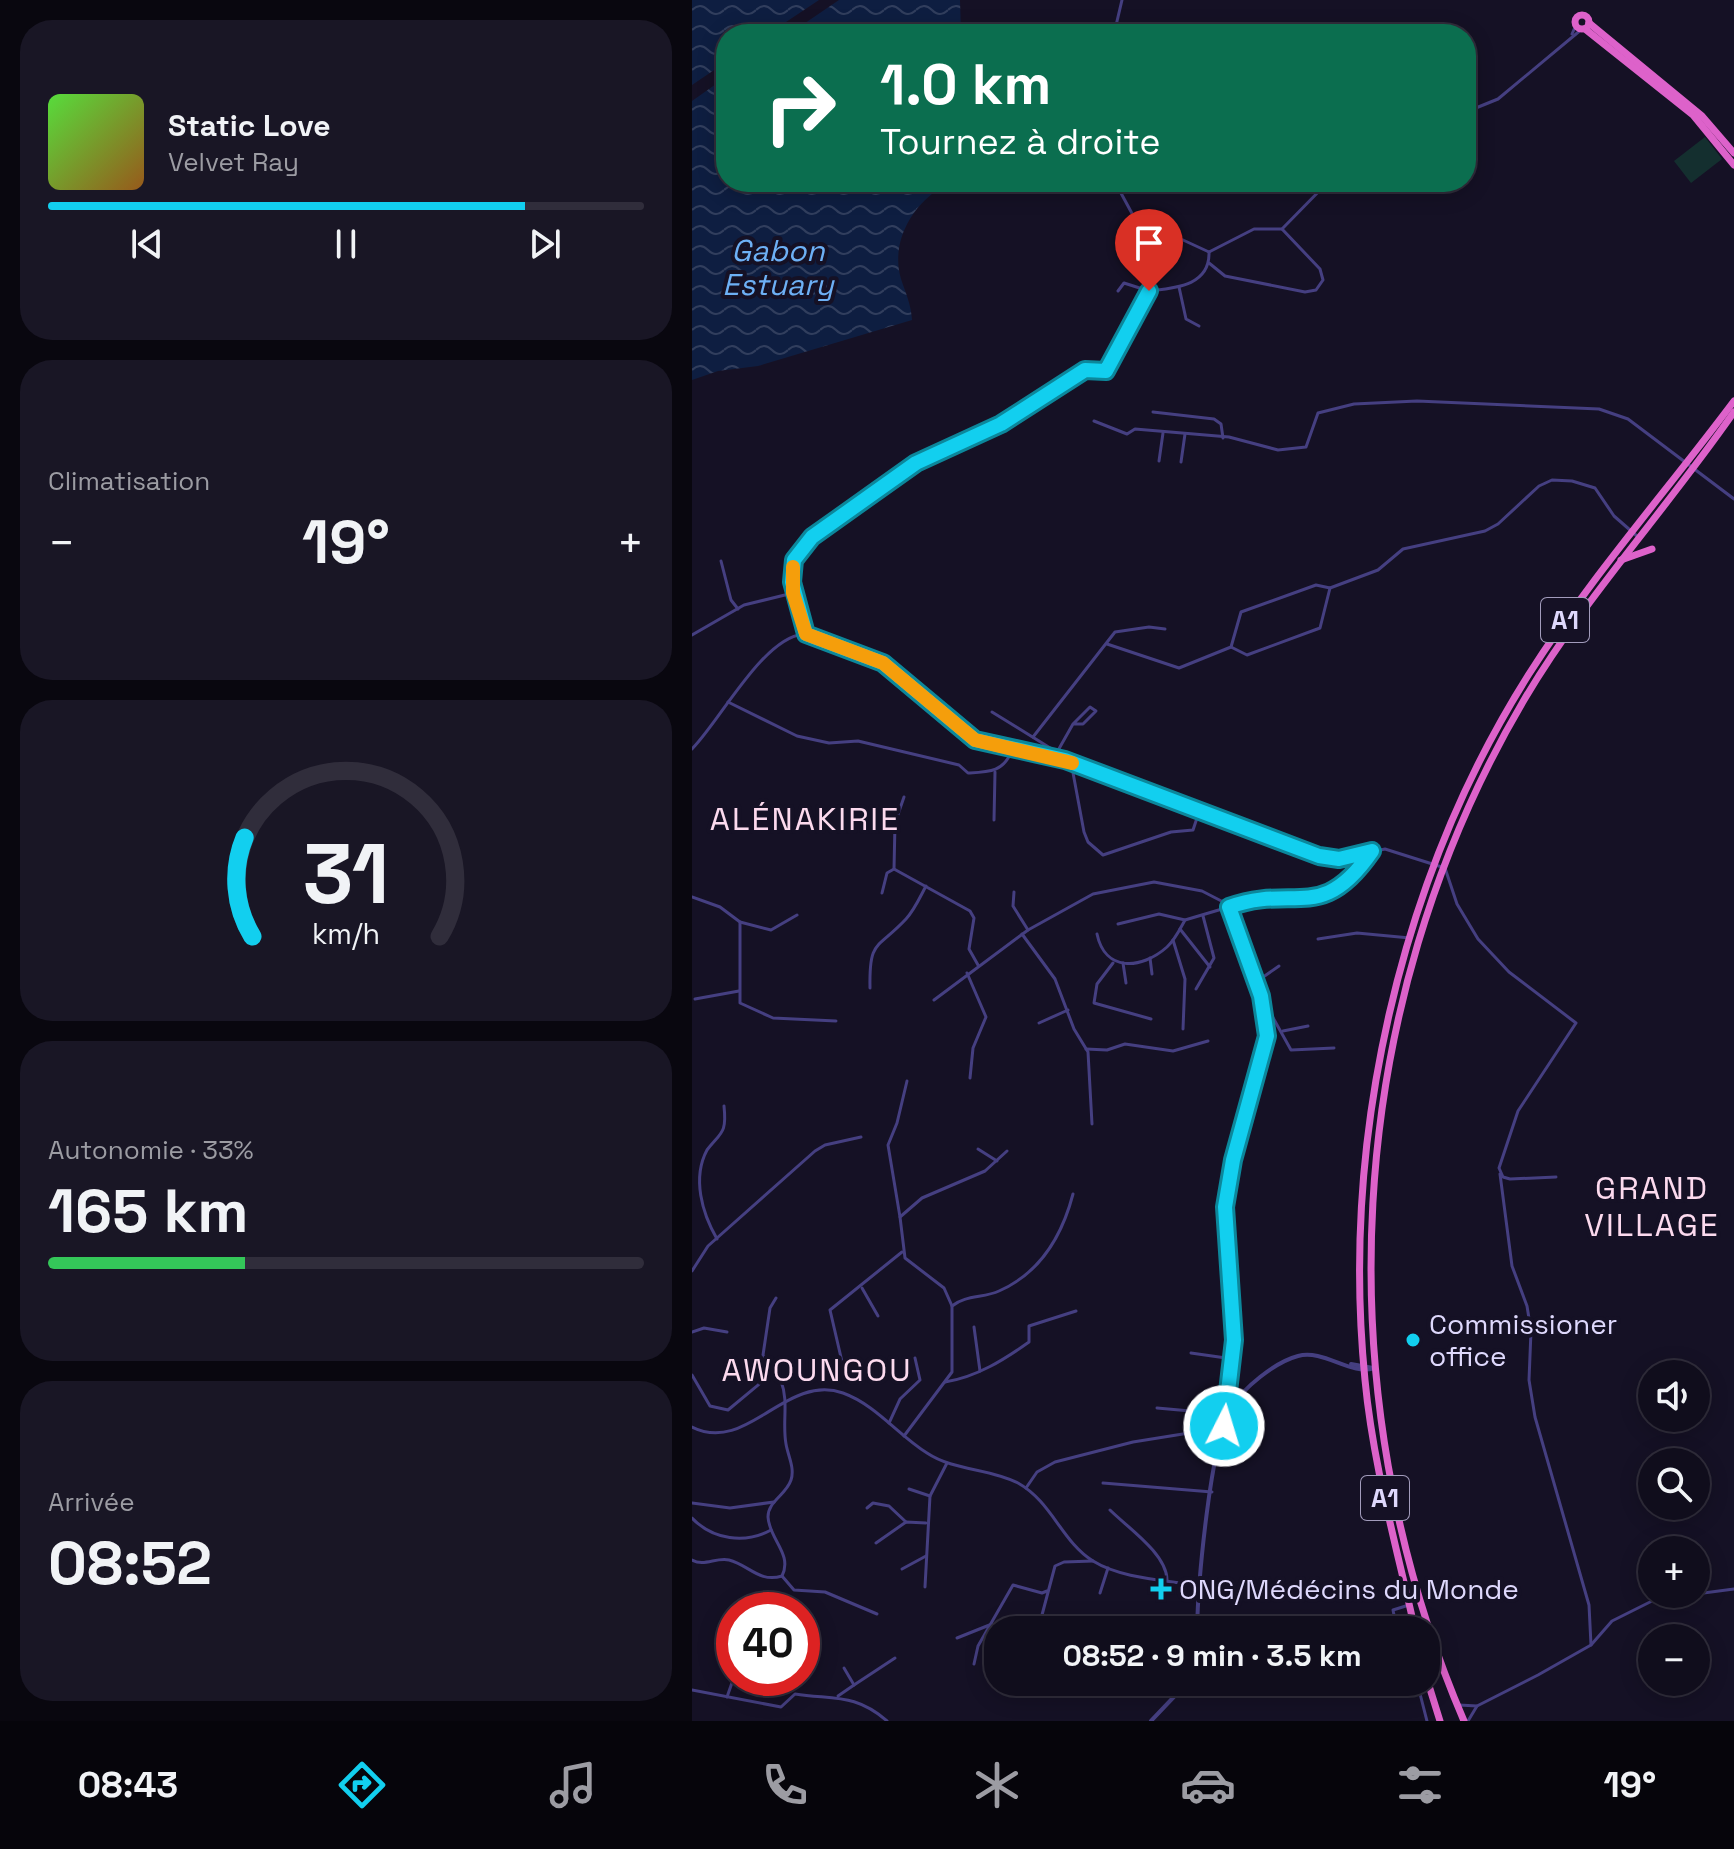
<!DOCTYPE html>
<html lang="fr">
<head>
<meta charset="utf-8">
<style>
	:root { --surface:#100d1c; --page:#191625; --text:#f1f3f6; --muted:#9c9ca3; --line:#302d3b; --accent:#12cfef }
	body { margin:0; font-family:"Space Grotesk",sans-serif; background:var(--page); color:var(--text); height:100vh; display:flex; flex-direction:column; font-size:30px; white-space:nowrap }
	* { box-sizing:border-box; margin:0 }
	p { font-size:26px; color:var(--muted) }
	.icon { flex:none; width:44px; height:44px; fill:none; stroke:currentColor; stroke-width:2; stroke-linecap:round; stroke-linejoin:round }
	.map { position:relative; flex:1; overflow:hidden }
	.details { display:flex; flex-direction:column; gap:20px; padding:20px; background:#09070f; width:692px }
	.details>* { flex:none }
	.hud { position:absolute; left:24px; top:24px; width:760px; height:168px; border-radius:32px; box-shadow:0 4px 20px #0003,0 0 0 2px var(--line); background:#0b6e4f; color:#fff; overflow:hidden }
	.tools { position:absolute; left:946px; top:1360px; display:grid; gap:16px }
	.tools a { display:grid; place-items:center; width:72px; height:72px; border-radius:50%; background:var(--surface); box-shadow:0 4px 20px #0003,0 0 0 2px var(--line); font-size:40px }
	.speed { position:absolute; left:24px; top:1592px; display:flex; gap:16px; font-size:40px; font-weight:700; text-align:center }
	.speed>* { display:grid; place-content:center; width:104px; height:104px; border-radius:50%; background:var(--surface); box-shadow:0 4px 20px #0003,0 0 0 2px var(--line); line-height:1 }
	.speed .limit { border:12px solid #d22; background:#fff; color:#111 }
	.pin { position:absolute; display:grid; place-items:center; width:68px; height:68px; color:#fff; margin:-82px -34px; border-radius:50% 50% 50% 0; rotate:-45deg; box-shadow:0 0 8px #0007 }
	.pin .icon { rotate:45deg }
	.me { position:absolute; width:88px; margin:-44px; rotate:5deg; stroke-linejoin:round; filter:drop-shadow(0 0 6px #0008) }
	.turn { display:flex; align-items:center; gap:28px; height:168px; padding:0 32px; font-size:36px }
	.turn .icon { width:104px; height:104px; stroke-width:2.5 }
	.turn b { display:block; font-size:56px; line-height:68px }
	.big { font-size:60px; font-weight:600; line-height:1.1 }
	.details .tile { flex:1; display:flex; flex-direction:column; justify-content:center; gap:12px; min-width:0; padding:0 28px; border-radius:32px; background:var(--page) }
	.details .dial { align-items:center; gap:0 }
	.dial svg { height:208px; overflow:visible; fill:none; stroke:var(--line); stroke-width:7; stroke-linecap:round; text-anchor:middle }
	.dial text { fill:var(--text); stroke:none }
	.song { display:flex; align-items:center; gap:24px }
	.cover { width:96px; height:96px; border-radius:12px; background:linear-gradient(135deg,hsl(110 70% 55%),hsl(30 70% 35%)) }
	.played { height:8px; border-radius:4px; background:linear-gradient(90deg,var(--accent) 80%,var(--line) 80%) }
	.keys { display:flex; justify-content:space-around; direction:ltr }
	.heat { display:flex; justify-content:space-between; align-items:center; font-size:44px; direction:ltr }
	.charge { height:12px; border-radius:6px; background:linear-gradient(90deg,#34c759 33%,var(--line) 0) }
	.trip { position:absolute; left:292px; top:1616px; width:456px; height:80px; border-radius:32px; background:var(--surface); box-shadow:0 4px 20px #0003,0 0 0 2px var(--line); font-weight:600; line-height:80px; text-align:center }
	.menu { display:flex; height:128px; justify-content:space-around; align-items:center; background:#06050b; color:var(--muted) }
	.menu .icon { width:56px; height:56px }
	.menu .on { color:var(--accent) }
	.menu b { font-size:36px; color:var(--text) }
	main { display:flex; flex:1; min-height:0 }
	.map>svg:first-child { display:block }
</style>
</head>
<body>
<main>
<section class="details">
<div class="tile">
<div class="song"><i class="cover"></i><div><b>Static Love</b><p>Velvet Ray</p></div></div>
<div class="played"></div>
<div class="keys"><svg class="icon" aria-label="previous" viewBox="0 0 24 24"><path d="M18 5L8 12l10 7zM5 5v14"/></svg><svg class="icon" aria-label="pause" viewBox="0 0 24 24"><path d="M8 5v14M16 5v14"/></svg><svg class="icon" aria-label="next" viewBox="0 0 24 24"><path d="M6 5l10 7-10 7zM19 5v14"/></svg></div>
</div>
<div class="tile"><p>Climatisation</p>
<div class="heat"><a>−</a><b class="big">19°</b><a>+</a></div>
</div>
<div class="tile dial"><svg viewBox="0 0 100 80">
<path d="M14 69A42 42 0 1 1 86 69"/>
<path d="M14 69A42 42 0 0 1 11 31" stroke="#12cfef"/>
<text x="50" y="56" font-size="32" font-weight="700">31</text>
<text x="50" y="72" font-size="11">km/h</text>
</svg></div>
<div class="tile"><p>Autonomie · 33%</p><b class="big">165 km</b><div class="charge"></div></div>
<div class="tile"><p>Arrivée</p><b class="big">08:52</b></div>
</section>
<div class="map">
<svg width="1042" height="1721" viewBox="0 0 1042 1721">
	<defs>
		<pattern id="water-waves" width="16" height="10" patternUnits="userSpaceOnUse" patternTransform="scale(2)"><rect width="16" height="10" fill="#0e1e41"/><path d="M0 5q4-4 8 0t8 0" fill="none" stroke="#313e5d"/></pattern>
	</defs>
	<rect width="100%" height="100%" fill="#151125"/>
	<polygon fill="#142f2f" points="1013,137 1030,159 999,183 982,161"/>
	<g fill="url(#water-waves)">
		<polygon points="0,0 127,0 76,34 34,34 34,62 0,85"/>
		<polygon points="147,0 268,0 269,34 97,34"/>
		<path d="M34,77V182H259L255,193L244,191C217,210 199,245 209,279C214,294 219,304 220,320L66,366L26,371L0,380V101Z"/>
	</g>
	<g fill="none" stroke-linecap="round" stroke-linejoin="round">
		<g stroke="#453f81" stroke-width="3">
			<polyline points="422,34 430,0"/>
			<polyline points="880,34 884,25"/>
			<polyline points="774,112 806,99 890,29"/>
			<polyline points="423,182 450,232 491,240 517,252"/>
			<path d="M450,232L457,291C483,288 518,286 517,252"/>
			<polyline points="517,252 562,229 590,229 636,182"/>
			<polyline points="517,263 533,276 613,292 624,290 631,280 628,269 590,229"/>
			<polyline points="487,287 494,319 507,326"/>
			<polyline points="461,412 522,419 529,424 531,438"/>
			<polyline points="402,421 435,434 443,429 537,437 586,450 614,447 626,413 662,404 725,401 907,409 936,419 1042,499"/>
			<polyline points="467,461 471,433"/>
			<polyline points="489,462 493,434"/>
			<polyline points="29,561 39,600 46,609"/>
			<polyline points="114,634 100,582 102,560 120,537 224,463 309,424 393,370 402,374 414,371 457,291 432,283 426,291"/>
			<polyline points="0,635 52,605 101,593"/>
			<polyline points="415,644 487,668 539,647 549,612 624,585 638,588 686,570 711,549 793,531 806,524 847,486 860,480 880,481 903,488 922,516 946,537"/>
			<polyline points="539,647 555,655 628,628 638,588"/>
			<path d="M36,702L105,736L137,743L166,741L267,765L276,773C297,772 312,772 320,750"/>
			<polyline points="300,712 384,764 485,799 627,856 647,859 693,849 753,868 765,904 786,939 817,972 884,1023 826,1111 807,1168 811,1177 818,1179 864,1177"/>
			<polyline points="341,737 423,632 457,627 473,629"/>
			<path d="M0,749C28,721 70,639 111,634L191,663L283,740L369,759"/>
			<polyline points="364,754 381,724 398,707 404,711 391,724 381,724"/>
			<polyline points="379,762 392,832 396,842 411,855 479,832 501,830 508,809"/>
			<polyline points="302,820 303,772"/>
			<polyline points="202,869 278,911 282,918 277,949 286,965"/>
			<polyline points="322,892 321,906 336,930"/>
			<polyline points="190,893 195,873 202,869 203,823 212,797"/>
			<polyline points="0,897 28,907 48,922 48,1003 81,1018 144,1021"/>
			<polyline points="537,907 569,996 599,1050 642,1048"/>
			<polyline points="48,922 79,930 105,915"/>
			<polyline points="426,924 467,914 493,920 557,901 626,898 659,879 680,851"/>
			<polyline points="488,929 518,967"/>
			<polyline points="330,934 363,979 382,1029 396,1052 400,1124"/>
			<path d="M405,934C413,972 449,970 475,947C483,940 488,929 493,920"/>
			<polyline points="626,939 665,933 718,938"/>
			<polyline points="481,940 493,979 491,1029"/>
			<polyline points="458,958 460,974"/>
			<polyline points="421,963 405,984 402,1003 459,1019"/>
			<polyline points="431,963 434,983"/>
			<polyline points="275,973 294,1017 281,1048 278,1078"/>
			<polyline points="564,982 587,966"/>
			<path d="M178,988C177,939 185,950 214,919C223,909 228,897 234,886"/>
			<polyline points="504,989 522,958 511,916"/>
			<polyline points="3,999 47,991"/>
			<polyline points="242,1000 336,930 401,894 462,882 510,891 539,906"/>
			<polyline points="347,1023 376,1010"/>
			<polyline points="591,1031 616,1026"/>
			<polyline points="394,1049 415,1050 433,1044 481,1051 516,1041"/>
			<polyline points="286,1149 305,1161"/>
			<polyline points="808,1174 820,1266 835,1306 839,1331 837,1380 843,1417 897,1605 899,1645"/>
			<polyline points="208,1217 196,1145 205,1123 215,1081"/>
			<path d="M25,1239C10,1213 0,1178 15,1150C29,1132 35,1134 32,1106"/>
			<polyline points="0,1271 16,1246 123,1151 133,1145 169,1137"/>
			<polyline points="170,1288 186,1316"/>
			<polyline points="260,1306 252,1288 213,1258 208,1217 230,1198 293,1171 315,1151"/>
			<polyline points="282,1327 288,1371"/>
			<polyline points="0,1332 12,1328 35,1332"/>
			<polyline points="499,1353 541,1359"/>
			<polyline points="0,1375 18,1406 36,1410 83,1371"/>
			<polyline points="154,1379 138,1310 210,1252"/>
			<path d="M253,1382C285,1377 313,1359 337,1342V1326L384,1311"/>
			<polyline points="465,1408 532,1414"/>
			<polyline points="536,1415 532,1408 542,1340 533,1207 541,1160 574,1044 569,996"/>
			<polyline points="197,1423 208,1399 228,1380 223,1358"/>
			<path d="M0,1427C55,1455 93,1373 151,1393C184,1405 206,1435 235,1453C262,1471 297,1468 326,1483C360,1502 370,1542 401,1561C430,1579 475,1580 508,1586"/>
			<path d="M212,1436L260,1372V1306C273,1295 292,1298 307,1291C348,1273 370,1236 381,1194"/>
			<polyline points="411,1483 520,1492"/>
			<polyline points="334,1488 345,1472 363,1462 441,1442 497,1433 530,1438"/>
			<polyline points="217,1489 238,1496 255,1463"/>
			<polyline points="0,1503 38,1508 82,1502"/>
			<polyline points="175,1508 181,1503 197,1506 214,1522"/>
			<path d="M418,1510C435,1527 475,1554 475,1580"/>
			<path d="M0,1518C21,1540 53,1544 79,1530"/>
			<polyline points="184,1543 214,1522 234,1523"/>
			<path d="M0,1560C12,1567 24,1557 37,1560C57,1565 67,1583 90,1576C101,1554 77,1539 76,1517C76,1501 94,1495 99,1480C103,1468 96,1456 94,1444C90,1422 97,1402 89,1381C85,1372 76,1365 71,1355L78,1308L84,1298"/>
			<polyline points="210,1569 234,1556"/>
			<polyline points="90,1576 102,1590 133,1592 185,1614"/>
			<polyline points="233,1587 238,1496"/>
			<polyline points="408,1593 416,1568"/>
			<polyline points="1004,1594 1042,1589"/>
			<polyline points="457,1627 473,1630"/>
			<polyline points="346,1630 363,1566 372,1562 401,1561"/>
			<polyline points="705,1630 701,1610 717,1605"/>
			<polyline points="265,1638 300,1624"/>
			<polyline points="282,1664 286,1646 321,1585 350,1593 355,1591"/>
			<polyline points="725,1682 735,1721"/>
			<polyline points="162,1685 203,1658"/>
			<path d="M0,1690L89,1707L103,1694C141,1700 163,1693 195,1721"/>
			<polyline points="146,1696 162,1685 152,1668"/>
			<polyline points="35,1697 42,1677"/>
			<polyline points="767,1705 785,1706 846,1675 899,1645 920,1621 974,1594"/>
			<polyline points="776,1721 785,1706"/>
		</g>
		<g stroke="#453f81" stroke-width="4">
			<polyline points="659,1364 681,1368"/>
			<path d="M505,1630C506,1584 518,1444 539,1408C551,1388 583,1362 606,1356C632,1349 659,1376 682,1368"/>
			<polyline points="459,1721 496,1682"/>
		</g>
		<g stroke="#dd62ca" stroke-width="7">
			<circle cx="890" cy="22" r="7"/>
			<polyline points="897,23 1010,116 1042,153"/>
			<polyline points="893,29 1001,115 1042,165"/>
			<polyline points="929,560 960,549"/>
			<path d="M723,1630C705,1548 681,1465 673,1380C649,1140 707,879 837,674C898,578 974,492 1042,401"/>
			<polyline points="734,1676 748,1721"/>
			<path d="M772,1721C631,1393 650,1008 832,700C893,597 974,510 1042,412"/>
		</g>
	</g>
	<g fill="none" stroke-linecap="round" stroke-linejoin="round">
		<defs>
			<path id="route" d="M457,291L414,371L393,370L309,424L224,463L120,537L102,560L100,582L114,634L191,663L283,740L373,760L627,856L647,859L680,851C629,925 603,883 537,907L569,996L575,1036L541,1160L533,1207L542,1340L532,1426"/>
		</defs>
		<use href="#route" stroke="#0c879b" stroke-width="20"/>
		<use href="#route" stroke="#12cfef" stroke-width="14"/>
		<polyline stroke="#f59e0b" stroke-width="14" points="101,567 101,593 114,634 191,663 283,740 380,763"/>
	</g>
	<g fill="#12cfef" stroke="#151125" stroke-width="3">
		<circle cx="721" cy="1340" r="8"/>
		<path d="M465 1577h8v8h8v8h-8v8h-8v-8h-8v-8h8z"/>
	</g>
	<g text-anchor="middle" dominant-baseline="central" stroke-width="8" stroke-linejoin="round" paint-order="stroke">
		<g fill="#151125" stroke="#a29cbc" stroke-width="2">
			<rect x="849" y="598" width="48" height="44" rx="6"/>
			<rect x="669" y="1476" width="48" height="44" rx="6"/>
		</g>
		<g font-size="26" font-weight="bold" fill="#ded8fc">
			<text x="873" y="620">A1</text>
			<text x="693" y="1498">A1</text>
		</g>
		<g font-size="28" fill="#ded8fc" stroke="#151125" text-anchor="start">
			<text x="737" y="1324">Commissioner<tspan x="737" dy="32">office</tspan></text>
			<text x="487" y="1589">ONG/Médécins du Monde</text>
		</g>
		<g font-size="30" font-style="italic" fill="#6db0f5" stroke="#151125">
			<text x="86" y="250">Gabon<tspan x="86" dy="34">Estuary</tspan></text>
		</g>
		<g font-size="32" letter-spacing="2" fill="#fcdaee" stroke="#151125">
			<text x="113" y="819">ALÉNAKIRIE</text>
			<text x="960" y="1188">GRAND<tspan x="960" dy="37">VILLAGE</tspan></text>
			<text x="125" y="1370">AWOUNGOU</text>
		</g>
	</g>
</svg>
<div class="tools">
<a><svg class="icon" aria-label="sound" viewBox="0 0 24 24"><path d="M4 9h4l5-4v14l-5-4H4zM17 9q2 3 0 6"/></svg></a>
<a><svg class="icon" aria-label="search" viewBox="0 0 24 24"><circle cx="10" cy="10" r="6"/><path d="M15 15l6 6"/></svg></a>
<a>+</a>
<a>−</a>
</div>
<div class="speed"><div class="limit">40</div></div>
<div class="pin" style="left:457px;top:291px;background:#d93025"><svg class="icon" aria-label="arrive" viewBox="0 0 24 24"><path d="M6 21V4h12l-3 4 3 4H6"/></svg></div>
<svg class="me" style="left:532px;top:1426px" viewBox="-20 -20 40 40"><circle r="17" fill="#12cfef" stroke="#fff" stroke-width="3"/><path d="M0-11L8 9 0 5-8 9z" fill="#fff"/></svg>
<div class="trip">08:52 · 9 min · 3.5 km</div>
<div class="hud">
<div class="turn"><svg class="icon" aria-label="right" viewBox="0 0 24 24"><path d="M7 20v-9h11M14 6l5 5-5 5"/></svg><div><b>1.0 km</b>Tournez à droite</div></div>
</div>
</div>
</main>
<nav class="menu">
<b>08:43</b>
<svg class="icon on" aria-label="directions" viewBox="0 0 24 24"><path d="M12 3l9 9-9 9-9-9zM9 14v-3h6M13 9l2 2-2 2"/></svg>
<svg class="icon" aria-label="music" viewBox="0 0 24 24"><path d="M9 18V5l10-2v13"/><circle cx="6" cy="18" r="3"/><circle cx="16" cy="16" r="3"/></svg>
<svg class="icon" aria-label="phone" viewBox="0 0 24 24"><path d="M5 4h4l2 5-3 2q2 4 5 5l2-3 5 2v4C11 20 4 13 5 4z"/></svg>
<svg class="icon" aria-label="climate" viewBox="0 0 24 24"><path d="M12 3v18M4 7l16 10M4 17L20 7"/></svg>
<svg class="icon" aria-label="car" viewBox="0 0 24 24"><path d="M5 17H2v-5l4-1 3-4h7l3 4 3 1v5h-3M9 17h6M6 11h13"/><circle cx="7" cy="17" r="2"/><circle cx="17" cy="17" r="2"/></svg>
<svg class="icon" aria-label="filters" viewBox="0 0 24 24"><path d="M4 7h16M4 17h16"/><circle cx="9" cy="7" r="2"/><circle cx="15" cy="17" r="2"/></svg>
<b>19°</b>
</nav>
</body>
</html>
